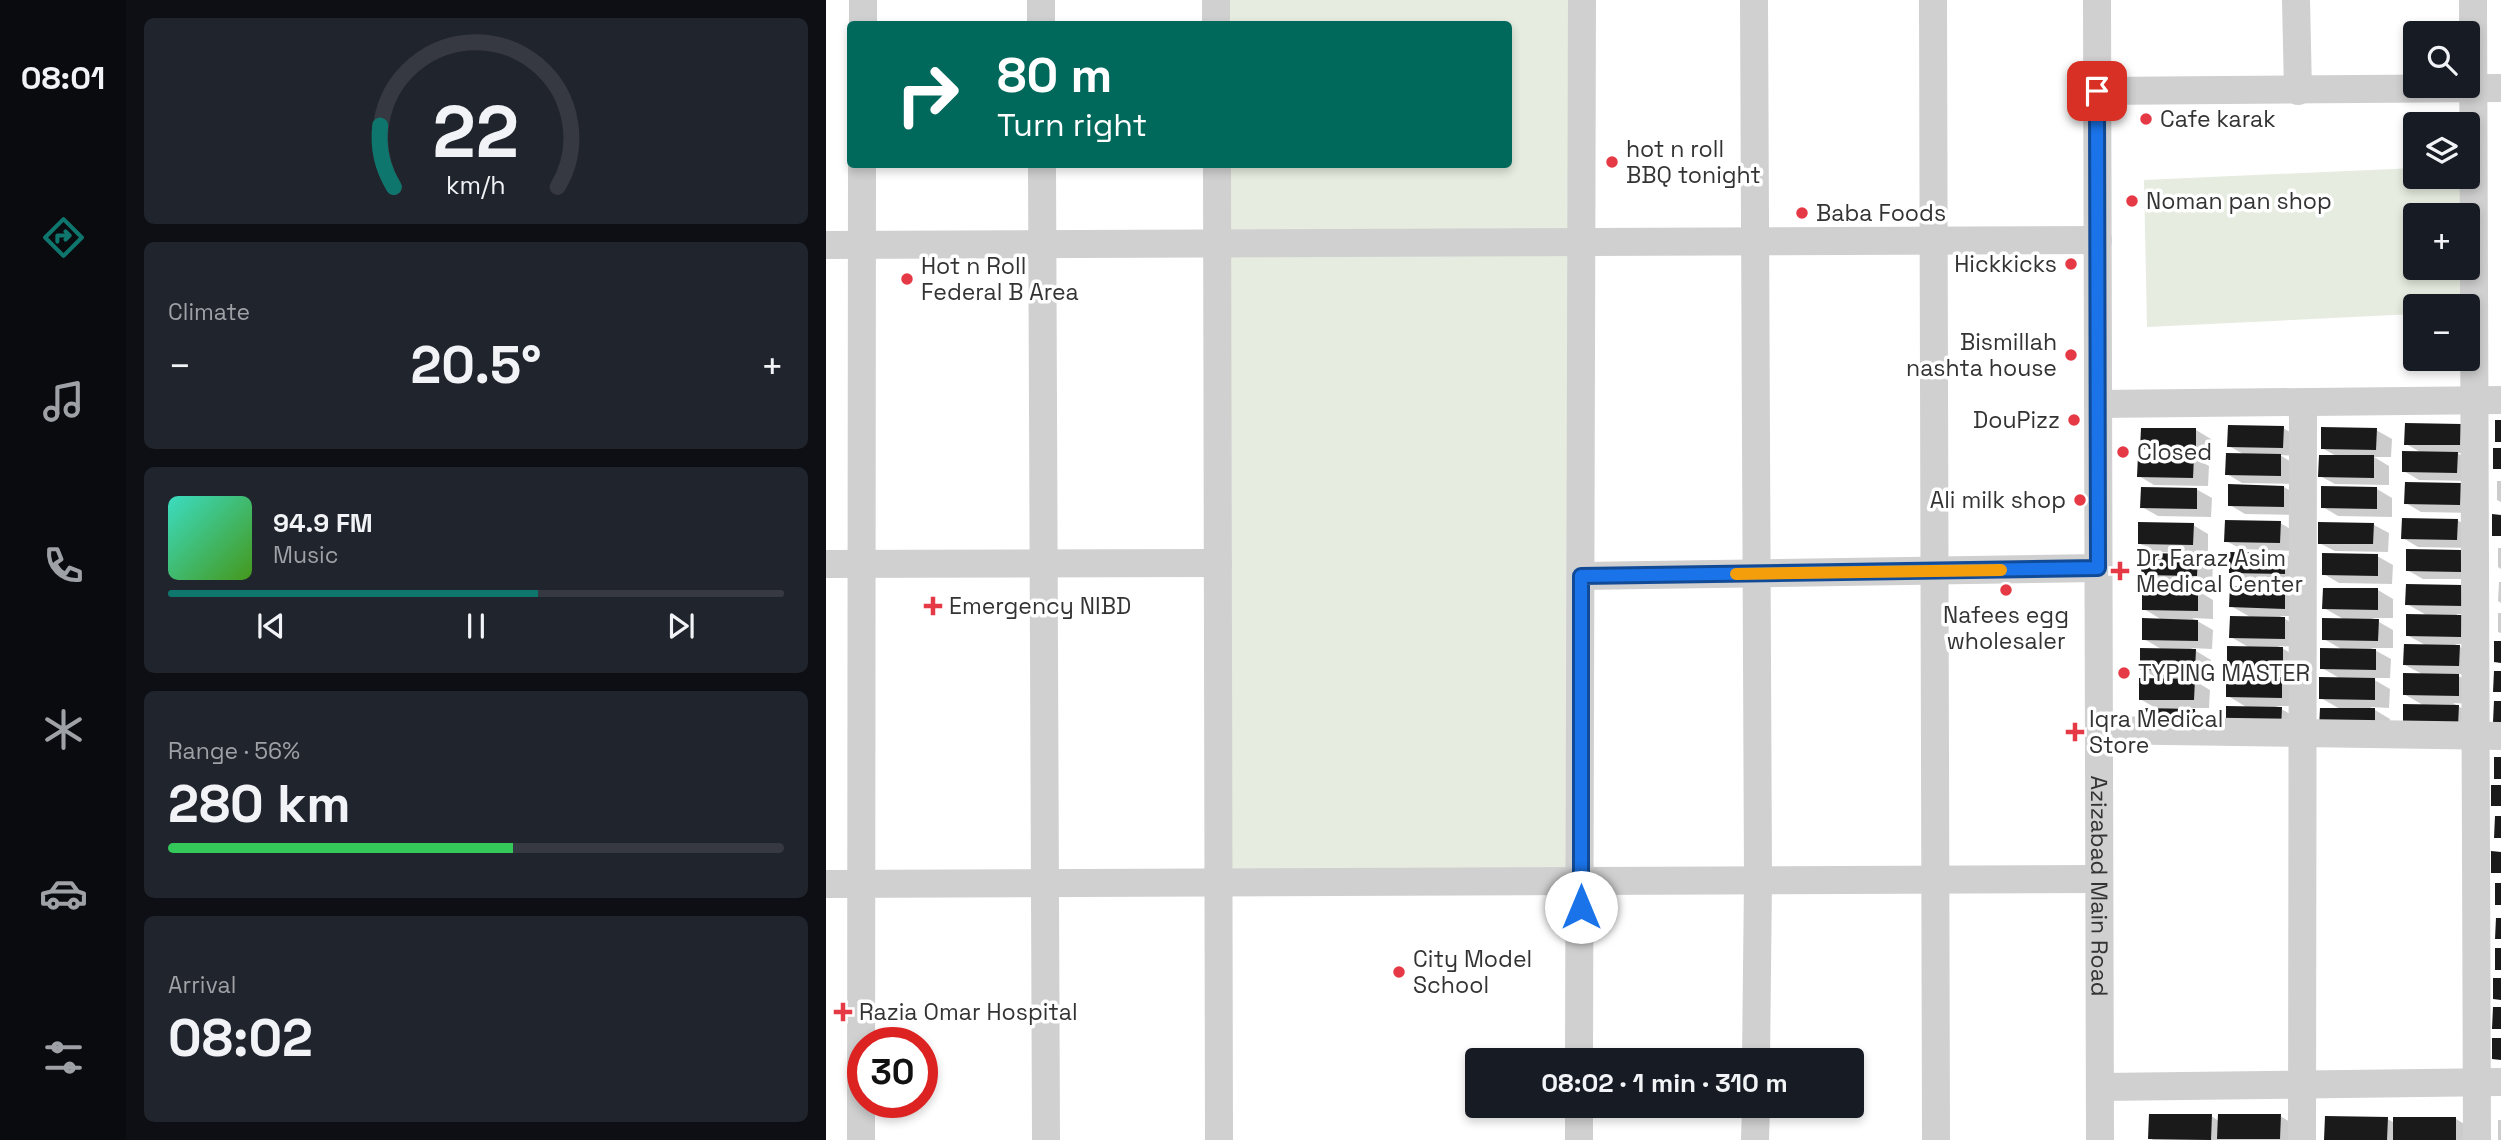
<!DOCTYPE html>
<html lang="en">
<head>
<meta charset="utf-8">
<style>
	:root { --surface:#171b24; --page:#20242c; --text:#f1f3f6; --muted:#9ea1a6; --line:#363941; --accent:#0f766e }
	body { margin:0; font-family:"Space Grotesk",sans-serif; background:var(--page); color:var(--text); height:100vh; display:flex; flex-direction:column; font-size:26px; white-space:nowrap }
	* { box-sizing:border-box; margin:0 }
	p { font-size:23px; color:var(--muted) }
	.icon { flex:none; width:38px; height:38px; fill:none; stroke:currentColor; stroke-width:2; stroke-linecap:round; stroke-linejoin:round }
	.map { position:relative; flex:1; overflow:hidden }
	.side { display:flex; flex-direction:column; gap:18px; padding:18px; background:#0d0f14; width:700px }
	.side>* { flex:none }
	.hud { position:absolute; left:21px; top:21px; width:665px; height:147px; border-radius:7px; box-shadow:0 4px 10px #0003; background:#00695c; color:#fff; overflow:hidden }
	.buttons { position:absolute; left:1577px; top:21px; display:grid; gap:14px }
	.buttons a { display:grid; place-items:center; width:77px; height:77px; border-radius:7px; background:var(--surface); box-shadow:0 4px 10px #0003; font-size:35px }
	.speed { position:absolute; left:21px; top:1027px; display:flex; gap:14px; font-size:35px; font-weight:700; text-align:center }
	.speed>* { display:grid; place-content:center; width:91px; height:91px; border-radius:50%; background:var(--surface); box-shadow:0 4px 10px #0003; line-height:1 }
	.speed .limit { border:10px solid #d22; background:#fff; color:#111 }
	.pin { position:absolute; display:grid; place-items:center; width:60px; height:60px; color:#fff; margin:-30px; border-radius:14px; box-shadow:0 4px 10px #0006 }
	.me { position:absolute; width:77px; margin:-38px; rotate:0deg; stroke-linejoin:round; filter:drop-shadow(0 0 5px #0008) }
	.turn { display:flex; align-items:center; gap:24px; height:147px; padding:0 35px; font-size:32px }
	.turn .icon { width:91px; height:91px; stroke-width:2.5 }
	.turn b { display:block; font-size:49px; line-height:60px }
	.big { font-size:52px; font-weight:600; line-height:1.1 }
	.side .widget { flex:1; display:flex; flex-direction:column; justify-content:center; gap:10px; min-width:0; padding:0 24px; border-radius:10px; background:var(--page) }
	.side .dial { align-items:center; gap:0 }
	.dial svg { height:182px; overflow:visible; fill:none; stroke:var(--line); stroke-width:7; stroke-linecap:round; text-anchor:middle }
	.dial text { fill:var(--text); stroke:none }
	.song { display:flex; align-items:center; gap:21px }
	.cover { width:84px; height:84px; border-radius:10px; background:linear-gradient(135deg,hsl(170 70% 55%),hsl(100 70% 35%)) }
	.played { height:7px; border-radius:4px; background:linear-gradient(90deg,var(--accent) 60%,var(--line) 60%) }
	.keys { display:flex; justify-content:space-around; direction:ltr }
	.heat { display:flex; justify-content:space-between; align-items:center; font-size:38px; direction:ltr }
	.charge { height:10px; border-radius:5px; background:linear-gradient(90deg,#34c759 56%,var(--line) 0) }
	.trip { position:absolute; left:639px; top:1048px; width:399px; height:70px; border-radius:7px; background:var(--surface); box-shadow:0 4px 10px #0003; font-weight:600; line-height:70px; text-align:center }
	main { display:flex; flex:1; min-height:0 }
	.tabs { display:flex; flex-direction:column; width:126px; justify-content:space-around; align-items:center; background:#090b0e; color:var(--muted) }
	.tabs .icon { width:49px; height:49px }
	.tabs .active { color:var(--accent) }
	.tabs b { font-size:32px; color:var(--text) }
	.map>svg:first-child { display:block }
</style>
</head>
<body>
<main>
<nav class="tabs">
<b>08:01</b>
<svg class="icon active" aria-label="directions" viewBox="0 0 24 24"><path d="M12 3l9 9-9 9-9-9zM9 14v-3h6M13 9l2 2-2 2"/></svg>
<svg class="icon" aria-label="music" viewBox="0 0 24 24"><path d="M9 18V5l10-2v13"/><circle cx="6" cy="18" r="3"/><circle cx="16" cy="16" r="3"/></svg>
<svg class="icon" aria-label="phone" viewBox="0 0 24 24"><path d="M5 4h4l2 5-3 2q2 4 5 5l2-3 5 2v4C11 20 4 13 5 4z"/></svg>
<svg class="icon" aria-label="climate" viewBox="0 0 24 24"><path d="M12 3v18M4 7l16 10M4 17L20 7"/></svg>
<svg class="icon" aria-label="car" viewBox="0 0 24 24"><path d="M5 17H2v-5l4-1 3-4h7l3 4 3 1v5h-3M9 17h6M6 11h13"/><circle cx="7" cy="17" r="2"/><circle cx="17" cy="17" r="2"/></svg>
<svg class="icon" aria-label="filters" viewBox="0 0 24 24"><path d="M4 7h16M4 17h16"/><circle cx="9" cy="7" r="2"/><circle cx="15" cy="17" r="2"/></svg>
</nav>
<section class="side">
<div class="widget dial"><svg viewBox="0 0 100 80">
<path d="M14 69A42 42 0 1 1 86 69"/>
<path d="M14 69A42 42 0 0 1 8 42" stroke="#0f766e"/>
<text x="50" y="56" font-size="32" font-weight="700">22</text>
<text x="50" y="72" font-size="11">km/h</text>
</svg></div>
<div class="widget"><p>Climate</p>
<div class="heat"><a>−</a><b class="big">20.5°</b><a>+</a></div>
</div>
<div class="widget">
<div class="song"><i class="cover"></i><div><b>94.9 FM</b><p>Music</p></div></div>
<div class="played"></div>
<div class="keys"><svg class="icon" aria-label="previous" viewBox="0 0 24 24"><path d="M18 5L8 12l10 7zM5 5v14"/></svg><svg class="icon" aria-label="pause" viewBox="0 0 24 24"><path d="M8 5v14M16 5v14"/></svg><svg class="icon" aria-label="next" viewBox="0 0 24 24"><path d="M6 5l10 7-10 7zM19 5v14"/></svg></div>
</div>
<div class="widget"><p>Range · 56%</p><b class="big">280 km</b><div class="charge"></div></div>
<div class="widget"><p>Arrival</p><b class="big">08:02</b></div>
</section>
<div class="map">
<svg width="1675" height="1140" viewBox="0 0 1675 1140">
	<rect width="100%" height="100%" fill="#fff"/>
	<g fill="#e6ecdf" fill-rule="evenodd">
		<polygon points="394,0 756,0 755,881 392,883 400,165 682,164 682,24 395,24"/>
		<path d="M1642,166H1649L1648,311H1642V306H1589V314L1321,327L1318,180L1589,168V177H1642ZM1589,215H1642V268H1589Z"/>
	</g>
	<g fill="#0003">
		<polygon points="1634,426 1649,453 1631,453 1647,462 1646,481 1593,480 1578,471 1596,453 1580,444"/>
		<polygon points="1457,428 1472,437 1472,456 1454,455 1470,465 1470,484 1416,483 1401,474 1419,455 1403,446"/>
		<polygon points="1370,430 1385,439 1385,458 1368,458 1383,466 1382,486 1328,485 1313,476 1331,457 1316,448"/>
		<polygon points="1550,430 1566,439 1565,457 1548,457 1563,466 1563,485 1509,484 1494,476 1512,457 1496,448"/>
		<polygon points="1671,481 1675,481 1675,502 1671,500"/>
		<polygon points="1634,485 1649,513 1595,512 1580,503"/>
		<polygon points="1458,487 1473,496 1472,515 1419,514 1404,505"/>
		<polygon points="1370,489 1386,498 1385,517 1332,516 1316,507"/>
		<polygon points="1551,489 1566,498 1566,517 1512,516 1497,507"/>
		<polygon points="1631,520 1646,529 1646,548 1592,547 1577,538"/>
		<polygon points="1454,523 1470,532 1469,551 1415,549 1400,541"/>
		<polygon points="1367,525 1382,534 1382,553 1329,552 1313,543"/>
		<polygon points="1548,525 1563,533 1562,552 1509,551 1493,543"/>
		<polygon points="1672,548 1675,548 1675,569 1672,567"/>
		<polygon points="1635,552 1650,579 1597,579 1581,570"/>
		<polygon points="1459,554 1474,563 1474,582 1420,581 1404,572"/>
		<polygon points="1371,556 1387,565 1386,584 1332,583 1317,574"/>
		<polygon points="1551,556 1567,565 1566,584 1513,583 1498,574"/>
		<polygon points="1673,582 1675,582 1675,603 1672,601"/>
		<polygon points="1635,586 1650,614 1630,614 1651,626 1650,644 1629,644 1648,655 1648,674 1629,674 1648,685 1647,704 1627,703 1647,715 1647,734 1578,694 1598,675 1579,665 1601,646 1581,635 1602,616 1581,604"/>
		<polygon points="1459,589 1474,598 1473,616 1454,616 1474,628 1474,647 1452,646 1472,657 1472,676 1452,676 1471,687 1471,706 1450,706 1471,718 1417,736 1422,708 1402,696 1422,678 1402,666 1424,648 1405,637 1426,618 1405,606"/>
		<polygon points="1552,590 1567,599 1567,618 1546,618 1567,630 1567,648 1545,648 1565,659 1564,678 1545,678 1564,689 1563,708 1544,707 1564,719 1564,738 1495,698 1515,679 1496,668 1517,650 1498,639 1519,620 1498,608"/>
		<polygon points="1372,591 1387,600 1387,619 1366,618 1387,630 1386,649 1365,648 1385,660 1384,679 1364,678 1384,690 1383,708 1364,708 1384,719 1383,739 1314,699 1335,680 1315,669 1337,650 1318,639 1338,621 1318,609"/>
		<polygon points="1672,613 1675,613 1675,633 1672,632"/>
		<polygon points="1385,1116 1393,1121 1454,1116 1469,1125 1469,1140 1327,1140 1324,1138"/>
		<polygon points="1561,1119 1569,1123 1630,1119 1645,1128 1645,1140 1500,1140"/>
		<rect x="1672" y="1120" width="3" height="20"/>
	</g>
	<g fill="#1a1a1a">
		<rect x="1669" y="420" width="6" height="22"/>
		<polygon points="1579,423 1635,424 1634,445 1578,445"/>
		<polygon points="1402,425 1458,426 1457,448 1401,447"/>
		<polygon points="1495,427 1551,428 1550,450 1495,449"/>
		<polygon points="1315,428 1370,428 1370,450 1314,449"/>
		<rect x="1667" y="448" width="8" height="21"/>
		<polygon points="1576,451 1632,452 1631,473 1576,472"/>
		<polygon points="1400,453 1455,454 1455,476 1399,475"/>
		<polygon points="1312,455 1368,456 1367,478 1311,477"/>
		<polygon points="1493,455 1548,455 1548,478 1492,477"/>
		<polygon points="1579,482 1635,483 1634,505 1578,504"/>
		<polygon points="1402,484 1458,486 1458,507 1402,506"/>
		<polygon points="1495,486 1551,487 1551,509 1495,508"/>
		<polygon points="1315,487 1371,488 1371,509 1314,508"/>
		<polygon points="1666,514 1675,515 1675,536 1666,536"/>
		<polygon points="1576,518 1632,519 1631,540 1575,539"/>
		<polygon points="1399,520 1455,521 1454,543 1398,542"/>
		<polygon points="1312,522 1368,523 1367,545 1312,544"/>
		<polygon points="1492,522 1548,523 1547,544 1492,544"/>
		<polygon points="1580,549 1636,550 1635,572 1580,571"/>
		<polygon points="1403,552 1459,553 1459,574 1403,573"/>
		<polygon points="1316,553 1372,554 1371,576 1315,575"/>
		<polygon points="1496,553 1552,554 1552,576 1496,575"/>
		<polygon points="1580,584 1636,585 1636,606 1579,605"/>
		<polygon points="1404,586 1459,587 1459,609 1403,607"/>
		<polygon points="1316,588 1372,589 1372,611 1316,610"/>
		<polygon points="1497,588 1552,588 1552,610 1496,609"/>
		<polygon points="1580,614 1636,615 1635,637 1580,636"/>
		<polygon points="1404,616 1459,617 1459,639 1403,638"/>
		<polygon points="1316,618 1372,620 1372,641 1316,640"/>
		<polygon points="1496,618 1553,619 1552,641 1496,640"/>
		<polygon points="1668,641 1675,641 1675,663 1668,662"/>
		<polygon points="1578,644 1634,645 1633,666 1577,665"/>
		<polygon points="1401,646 1457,647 1457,669 1401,667"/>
		<polygon points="1314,648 1370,649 1369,671 1314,670"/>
		<polygon points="1494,648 1550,649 1550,670 1494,669"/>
		<polygon points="1668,671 1675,671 1675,692 1667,692"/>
		<polygon points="1577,673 1633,674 1633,696 1577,695"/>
		<polygon points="1400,676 1456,677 1456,698 1400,697"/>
		<polygon points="1493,677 1549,678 1549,700 1493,699"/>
		<polygon points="1313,678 1369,679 1368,700 1313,700"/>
		<polygon points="1668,701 1675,701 1675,722 1667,722"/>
		<polygon points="1577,704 1633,705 1632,726 1577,725"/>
		<polygon points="1400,706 1456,707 1455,729 1400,728"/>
		<polygon points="1313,708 1369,709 1368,731 1313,730"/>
		<polygon points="1494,708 1549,708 1549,731 1493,729"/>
		<rect x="1668" y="757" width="7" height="22"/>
		<rect x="1665" y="785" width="10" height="21"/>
		<polygon points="1669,816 1675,816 1675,838 1668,838"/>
		<polygon points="1665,851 1675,852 1675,873 1665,873"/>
		<rect x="1669" y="883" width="6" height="22"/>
		<polygon points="1670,918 1675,918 1675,939 1669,939"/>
		<rect x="1669" y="948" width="6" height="22"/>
		<polygon points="1667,978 1675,978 1675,1000 1667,999"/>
		<polygon points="1667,1007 1675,1007 1675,1029 1666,1029"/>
		<polygon points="1666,1038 1675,1038 1675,1060 1666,1059"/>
		<polygon points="1323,1114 1386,1114 1385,1140 1322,1139"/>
		<polygon points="1392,1114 1455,1114 1454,1139 1391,1139"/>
		<polygon points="1499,1116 1562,1117 1561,1140 1498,1140"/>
		<rect x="1567" y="1117" width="63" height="23"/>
	</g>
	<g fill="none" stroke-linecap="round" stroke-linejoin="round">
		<g stroke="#d0d0d0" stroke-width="28">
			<polyline points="215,0 215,24"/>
			<polyline points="390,0 390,24"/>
			<polyline points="928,0 932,880 930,1060"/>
			<polyline points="1107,0 1110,1140"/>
			<path id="s1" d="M1271,0L1274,1140"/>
			<polyline points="1470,0 1472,91"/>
			<polyline points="1647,0 1651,1140"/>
			<polyline points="37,24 37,0"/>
			<polyline points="1271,91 1675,88"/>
			<polyline points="216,164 220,1140"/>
			<polyline points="391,164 393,1140"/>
			<polyline points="0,245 1272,240"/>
			<polyline points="1272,404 1675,400"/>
			<polyline points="0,564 392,563"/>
			<polyline points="755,576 1272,568"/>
			<polyline points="1273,730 1675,736"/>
			<polyline points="0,884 1273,879"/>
			<polyline points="753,1060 756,0"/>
			<polyline points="1274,1087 1675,1082"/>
			<polyline points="35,1140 36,164"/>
			<polyline points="753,1140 753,1106"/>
			<polyline points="929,1140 930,1106"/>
			<polyline points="1476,1140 1477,403"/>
		</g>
	</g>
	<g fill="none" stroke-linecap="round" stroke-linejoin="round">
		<defs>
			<polyline id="route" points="755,907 755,576 1272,568 1271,91"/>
		</defs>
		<use href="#route" stroke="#114b97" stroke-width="18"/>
		<use href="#route" stroke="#1a73e8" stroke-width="12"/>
		<polyline stroke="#f59e0b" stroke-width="12" points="910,574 1175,570"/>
	</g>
	<g fill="#e63946" stroke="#fff" stroke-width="2.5">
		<circle cx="1320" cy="119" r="7"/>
		<circle cx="786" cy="162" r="7"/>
		<circle cx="1306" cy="201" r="7"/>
		<circle cx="976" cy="213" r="7"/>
		<circle cx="1245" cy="264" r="7"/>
		<circle cx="81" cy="279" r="7"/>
		<circle cx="1245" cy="355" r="7"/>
		<circle cx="1248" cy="420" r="7"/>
		<circle cx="1297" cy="452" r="7"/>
		<circle cx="1254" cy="500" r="7"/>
		<path d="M1290.5 560.5h7v7h7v7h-7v7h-7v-7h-7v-7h7z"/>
		<circle cx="1180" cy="590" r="7"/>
		<path d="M103.5 595.5h7v7h7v7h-7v7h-7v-7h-7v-7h7z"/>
		<circle cx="1298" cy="673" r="7"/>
		<path d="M1245.5 721.5h7v7h7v7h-7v7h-7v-7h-7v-7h7z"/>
		<circle cx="573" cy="972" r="7"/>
		<path d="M13.5 1001.5h7v7h7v7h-7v7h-7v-7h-7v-7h7z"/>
	</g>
	<g text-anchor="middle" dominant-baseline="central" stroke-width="7" stroke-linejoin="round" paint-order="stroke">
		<g font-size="23" fill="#333" stroke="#fff" text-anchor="start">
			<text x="1334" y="119">Cafe karak</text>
			<text x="800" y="149">hot n roll<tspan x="800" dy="26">BBQ tonight</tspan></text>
			<text x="1320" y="201">Noman pan shop</text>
			<text x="990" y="213">Baba Foods</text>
			<text x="1231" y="264" text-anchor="end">Hickkicks</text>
			<text x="95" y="266">Hot n Roll<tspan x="95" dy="26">Federal B Area</tspan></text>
			<text x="1231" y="342" text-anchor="end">Bismillah<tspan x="1231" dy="26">nashta house</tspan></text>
			<text x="1234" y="420" text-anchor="end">DouPizz</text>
			<text x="1311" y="452">Closed</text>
			<text x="1240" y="500" text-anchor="end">Ali milk shop</text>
			<text x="1310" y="558">Dr. Faraz Asim<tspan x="1310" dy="26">Medical Center</tspan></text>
			<text x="123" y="606">Emergency NIBD</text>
			<text x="1180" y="615" text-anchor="middle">Nafees egg<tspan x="1180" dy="26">wholesaler</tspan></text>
			<text x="1312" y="673">TYPING MASTER</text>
			<text x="1263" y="719">Iqra Medical<tspan x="1263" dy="26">Store</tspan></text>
			<text x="587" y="959">City Model<tspan x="587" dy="26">School</tspan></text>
			<text x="33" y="1012">Razia Omar Hospital</text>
		</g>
		<g font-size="23" fill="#333" stroke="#fff">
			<text stroke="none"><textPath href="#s1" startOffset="886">Azizabad Main Road</textPath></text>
		</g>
	</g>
</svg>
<div class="buttons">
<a><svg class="icon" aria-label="search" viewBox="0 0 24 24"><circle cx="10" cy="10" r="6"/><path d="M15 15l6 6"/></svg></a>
<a><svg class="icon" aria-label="layers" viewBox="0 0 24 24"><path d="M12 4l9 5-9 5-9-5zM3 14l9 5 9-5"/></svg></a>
<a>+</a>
<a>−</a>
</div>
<div class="speed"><div class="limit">30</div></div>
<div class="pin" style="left:1271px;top:91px;background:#d93025"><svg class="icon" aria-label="arrive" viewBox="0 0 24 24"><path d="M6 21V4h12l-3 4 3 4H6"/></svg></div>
<svg class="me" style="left:755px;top:907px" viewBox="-20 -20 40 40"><circle r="19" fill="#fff"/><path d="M0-13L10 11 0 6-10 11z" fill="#1a73e8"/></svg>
<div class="trip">08:02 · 1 min · 310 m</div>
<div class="hud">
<div class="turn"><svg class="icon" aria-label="right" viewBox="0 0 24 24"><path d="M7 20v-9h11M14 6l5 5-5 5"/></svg><div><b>80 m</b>Turn right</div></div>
</div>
</div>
</main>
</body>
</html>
